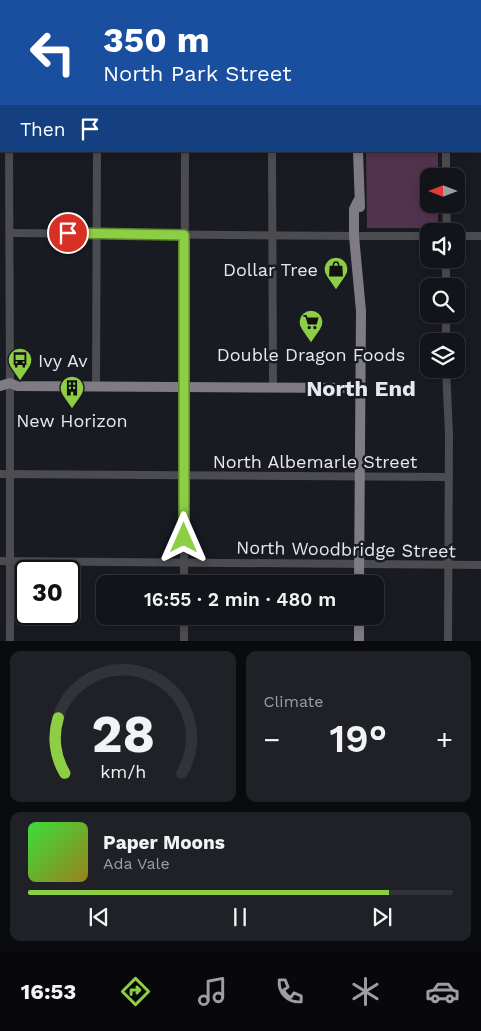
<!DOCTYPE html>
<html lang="en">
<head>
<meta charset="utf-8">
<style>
	:root { --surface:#13141a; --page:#202127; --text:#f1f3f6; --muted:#9d9ea2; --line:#323339; --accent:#8dce44 }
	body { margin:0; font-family:"Work Sans",sans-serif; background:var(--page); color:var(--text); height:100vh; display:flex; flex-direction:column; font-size:19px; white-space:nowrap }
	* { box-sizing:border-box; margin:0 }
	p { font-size:16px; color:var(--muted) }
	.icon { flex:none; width:28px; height:28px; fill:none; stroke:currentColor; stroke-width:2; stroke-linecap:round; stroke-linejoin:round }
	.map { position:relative; height:641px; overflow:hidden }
	.side { display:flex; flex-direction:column; gap:10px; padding:10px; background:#0a0b0e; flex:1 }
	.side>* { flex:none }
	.banner { position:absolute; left:0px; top:0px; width:481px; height:152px; box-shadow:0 2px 8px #0003,0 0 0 1px var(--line); background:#1a4fa0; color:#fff; overflow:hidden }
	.needle { width:32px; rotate:270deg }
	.fabs { position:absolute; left:420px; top:168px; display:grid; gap:10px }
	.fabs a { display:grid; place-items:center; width:45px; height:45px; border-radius:10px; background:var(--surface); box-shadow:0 2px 8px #0003,0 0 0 1px var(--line); font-size:25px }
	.speed { position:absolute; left:15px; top:560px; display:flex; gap:10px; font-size:25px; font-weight:700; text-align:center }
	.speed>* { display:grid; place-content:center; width:65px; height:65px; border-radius:50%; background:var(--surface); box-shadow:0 2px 8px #0003,0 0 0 1px var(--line); line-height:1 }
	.speed .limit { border:2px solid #111; border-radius:8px; background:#fff; color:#111 }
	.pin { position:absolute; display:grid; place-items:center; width:42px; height:42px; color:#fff; margin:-21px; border:2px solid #fff; border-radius:50%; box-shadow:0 1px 5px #0007 }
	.me { position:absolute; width:55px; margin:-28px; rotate:0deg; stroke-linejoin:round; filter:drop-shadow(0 0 4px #0008) }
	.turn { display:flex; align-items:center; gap:18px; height:105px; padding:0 20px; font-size:22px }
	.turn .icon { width:65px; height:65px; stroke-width:2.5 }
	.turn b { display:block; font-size:35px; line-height:42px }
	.then { display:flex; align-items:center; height:48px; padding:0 20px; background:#0003; gap:10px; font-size:19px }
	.big { font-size:38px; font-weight:600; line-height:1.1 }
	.side .widget { flex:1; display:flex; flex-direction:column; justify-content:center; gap:8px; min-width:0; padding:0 18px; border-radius:10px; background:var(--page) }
	.side .dial { align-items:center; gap:0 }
	.dial svg { height:130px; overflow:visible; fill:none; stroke:var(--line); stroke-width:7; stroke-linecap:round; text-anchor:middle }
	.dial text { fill:var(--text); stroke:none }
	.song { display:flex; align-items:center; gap:15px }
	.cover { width:60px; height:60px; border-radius:8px; background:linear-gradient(135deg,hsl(120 70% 55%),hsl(50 70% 35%)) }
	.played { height:5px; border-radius:2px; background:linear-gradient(90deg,var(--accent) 85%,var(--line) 85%) }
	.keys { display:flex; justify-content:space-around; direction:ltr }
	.heat { display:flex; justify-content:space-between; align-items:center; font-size:28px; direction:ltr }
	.side .tiles { flex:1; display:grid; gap:10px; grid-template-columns:1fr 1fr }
	.widget:last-child { grid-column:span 2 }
	.trip { position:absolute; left:96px; top:575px; width:288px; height:50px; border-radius:10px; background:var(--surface); box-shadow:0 2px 8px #0003,0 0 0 1px var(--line); font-weight:600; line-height:50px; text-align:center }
	.dock { display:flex; height:80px; justify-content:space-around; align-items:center; background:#08080a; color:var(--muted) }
	.dock .icon { width:35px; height:35px }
	.dock .selected { color:var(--accent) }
	.dock b { font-size:22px; color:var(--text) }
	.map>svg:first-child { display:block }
</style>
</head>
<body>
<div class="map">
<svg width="481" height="641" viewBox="0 0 481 641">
	<rect width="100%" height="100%" fill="#191b22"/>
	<polygon fill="#51334e" points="366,151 438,151 438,176 429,176 429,204 438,204 438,228 367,228"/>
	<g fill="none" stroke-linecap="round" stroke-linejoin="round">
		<g stroke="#4c4b4f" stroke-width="8">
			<polyline points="446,0 446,1"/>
			<polyline points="480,82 481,82"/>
			<polyline points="0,84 1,84"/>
			<polyline points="9,151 10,383"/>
			<polyline points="272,151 273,387"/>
			<polyline points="446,151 446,176"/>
			<polyline points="446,204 447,231"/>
			<polyline points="10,233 354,236"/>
			<polyline points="361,236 429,236"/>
			<polyline points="456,236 481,236"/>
			<polyline points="446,286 446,259"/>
			<polyline points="446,341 446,314"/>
			<polyline points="446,369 449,434 448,641"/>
			<polyline points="96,386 97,151"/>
			<polyline points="10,390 10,641"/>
			<polyline points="0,474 449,477"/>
			<polyline points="0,561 481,565"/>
			<polyline points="184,584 185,151"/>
			<polyline points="184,616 184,641"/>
		</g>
		<g stroke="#7e7b83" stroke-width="10">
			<polyline points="358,1 358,0"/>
			<polyline points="358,151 360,207"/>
			<polyline points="358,201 354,209 354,236 361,311 359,584"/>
			<polyline points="0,386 10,383 17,386 361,388"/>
			<polyline points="359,616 359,641"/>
		</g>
	</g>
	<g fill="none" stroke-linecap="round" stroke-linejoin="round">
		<defs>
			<polyline id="route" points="68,233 184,235 184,538"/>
		</defs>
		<use href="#route" stroke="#5c862c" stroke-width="12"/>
		<use href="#route" stroke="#8dce44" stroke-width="9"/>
	</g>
	<defs>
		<symbol id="shop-pin" viewBox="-11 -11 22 30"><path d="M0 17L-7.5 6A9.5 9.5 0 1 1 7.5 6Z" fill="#8dce44" stroke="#191b22"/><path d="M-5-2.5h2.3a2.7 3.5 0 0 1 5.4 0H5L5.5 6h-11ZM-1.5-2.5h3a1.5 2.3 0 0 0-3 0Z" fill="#111"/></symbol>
		<symbol id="supermarket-pin" viewBox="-11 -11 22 30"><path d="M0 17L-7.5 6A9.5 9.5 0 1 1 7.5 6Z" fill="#8dce44" stroke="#191b22"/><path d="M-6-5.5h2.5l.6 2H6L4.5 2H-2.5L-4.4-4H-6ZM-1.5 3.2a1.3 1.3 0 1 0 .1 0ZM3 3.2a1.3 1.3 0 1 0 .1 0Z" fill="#111"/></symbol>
		<symbol id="bus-pin" viewBox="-11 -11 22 30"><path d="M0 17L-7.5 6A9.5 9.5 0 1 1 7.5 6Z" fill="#8dce44" stroke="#191b22"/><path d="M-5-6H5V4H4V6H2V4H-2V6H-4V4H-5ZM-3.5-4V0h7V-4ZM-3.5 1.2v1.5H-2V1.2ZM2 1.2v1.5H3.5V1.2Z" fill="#111"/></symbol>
		<symbol id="building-pin" viewBox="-11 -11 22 30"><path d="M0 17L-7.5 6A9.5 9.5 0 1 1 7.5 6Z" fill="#8dce44" stroke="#191b22"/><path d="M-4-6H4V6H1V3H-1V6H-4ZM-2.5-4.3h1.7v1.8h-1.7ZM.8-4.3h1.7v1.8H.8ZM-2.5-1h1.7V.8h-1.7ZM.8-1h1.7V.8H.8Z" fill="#111"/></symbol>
	</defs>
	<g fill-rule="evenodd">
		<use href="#shop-pin" x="322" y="255" width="28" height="38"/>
		<use href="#supermarket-pin" x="297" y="308" width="28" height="38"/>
		<use href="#bus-pin" x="6" y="346" width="28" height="38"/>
		<use href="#building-pin" x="58" y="374" width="28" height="38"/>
	</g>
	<g text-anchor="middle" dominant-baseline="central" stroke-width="5" stroke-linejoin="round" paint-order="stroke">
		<g font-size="18" fill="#e6e8ed" stroke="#191b22">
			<text x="318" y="269" text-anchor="end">Dollar Tree</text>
			<text x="311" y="354">Double Dragon Foods</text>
			<text x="38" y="360" text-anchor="start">Ivy Av</text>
			<text x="72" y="420">New Horizon</text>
		</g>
		<g font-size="18" fill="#e6e8ed" stroke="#191b22">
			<text x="315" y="461">North Albemarle Street</text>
			<text transform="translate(346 549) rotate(1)">North Woodbridge Street</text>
		</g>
		<g font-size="22" font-weight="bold" fill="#e6e8ed" stroke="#191b22">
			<text x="361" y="388">North End</text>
		</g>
	</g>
</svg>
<div class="fabs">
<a><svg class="needle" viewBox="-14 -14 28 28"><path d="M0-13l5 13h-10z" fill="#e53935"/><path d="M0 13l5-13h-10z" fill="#9d9ea2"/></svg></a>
<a><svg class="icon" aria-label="sound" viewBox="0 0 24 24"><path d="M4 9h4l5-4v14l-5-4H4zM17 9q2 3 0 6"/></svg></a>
<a><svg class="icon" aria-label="search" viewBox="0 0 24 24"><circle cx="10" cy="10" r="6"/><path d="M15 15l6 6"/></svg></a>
<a><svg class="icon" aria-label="layers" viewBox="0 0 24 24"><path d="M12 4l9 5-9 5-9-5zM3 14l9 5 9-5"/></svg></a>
</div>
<div class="speed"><div class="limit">30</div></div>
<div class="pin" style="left:68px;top:233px;background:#d93025"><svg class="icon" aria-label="arrive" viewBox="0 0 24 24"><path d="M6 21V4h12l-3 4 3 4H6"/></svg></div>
<svg class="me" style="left:184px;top:538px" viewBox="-20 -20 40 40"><path d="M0-17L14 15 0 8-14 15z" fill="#8dce44" stroke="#fff" stroke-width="4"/></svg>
<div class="trip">16:55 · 2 min · 480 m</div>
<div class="banner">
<div class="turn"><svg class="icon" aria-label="left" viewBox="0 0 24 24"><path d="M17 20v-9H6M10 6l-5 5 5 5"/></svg><div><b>350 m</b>North Park Street</div></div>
<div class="then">Then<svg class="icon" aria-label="arrive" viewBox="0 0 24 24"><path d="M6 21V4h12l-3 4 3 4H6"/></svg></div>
</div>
</div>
<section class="side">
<div class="tiles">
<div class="widget dial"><svg viewBox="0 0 100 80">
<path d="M14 69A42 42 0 1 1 86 69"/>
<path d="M14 69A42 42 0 0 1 10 35" stroke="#8dce44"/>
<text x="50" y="56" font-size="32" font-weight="700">28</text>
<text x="50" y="72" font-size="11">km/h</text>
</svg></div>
<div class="widget"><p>Climate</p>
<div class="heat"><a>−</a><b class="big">19°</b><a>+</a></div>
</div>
<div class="widget">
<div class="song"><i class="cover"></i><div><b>Paper Moons</b><p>Ada Vale</p></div></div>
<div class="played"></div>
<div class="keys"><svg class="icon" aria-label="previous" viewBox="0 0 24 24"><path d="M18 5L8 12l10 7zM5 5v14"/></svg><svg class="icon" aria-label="pause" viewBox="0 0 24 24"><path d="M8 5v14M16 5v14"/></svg><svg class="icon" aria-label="next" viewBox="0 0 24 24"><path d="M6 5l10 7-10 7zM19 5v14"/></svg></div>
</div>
</div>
</section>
<nav class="dock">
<b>16:53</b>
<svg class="icon selected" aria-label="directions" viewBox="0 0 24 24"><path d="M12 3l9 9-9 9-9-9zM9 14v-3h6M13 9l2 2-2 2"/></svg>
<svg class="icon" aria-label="music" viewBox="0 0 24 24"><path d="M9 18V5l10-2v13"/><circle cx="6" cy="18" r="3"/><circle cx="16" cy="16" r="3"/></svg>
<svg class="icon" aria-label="phone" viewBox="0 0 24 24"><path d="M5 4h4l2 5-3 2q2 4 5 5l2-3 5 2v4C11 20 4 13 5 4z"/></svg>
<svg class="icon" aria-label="climate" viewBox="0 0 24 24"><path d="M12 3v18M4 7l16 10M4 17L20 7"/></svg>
<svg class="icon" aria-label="car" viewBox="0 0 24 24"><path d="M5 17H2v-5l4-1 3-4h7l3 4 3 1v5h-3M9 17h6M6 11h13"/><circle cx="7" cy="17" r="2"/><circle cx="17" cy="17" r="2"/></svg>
</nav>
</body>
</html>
